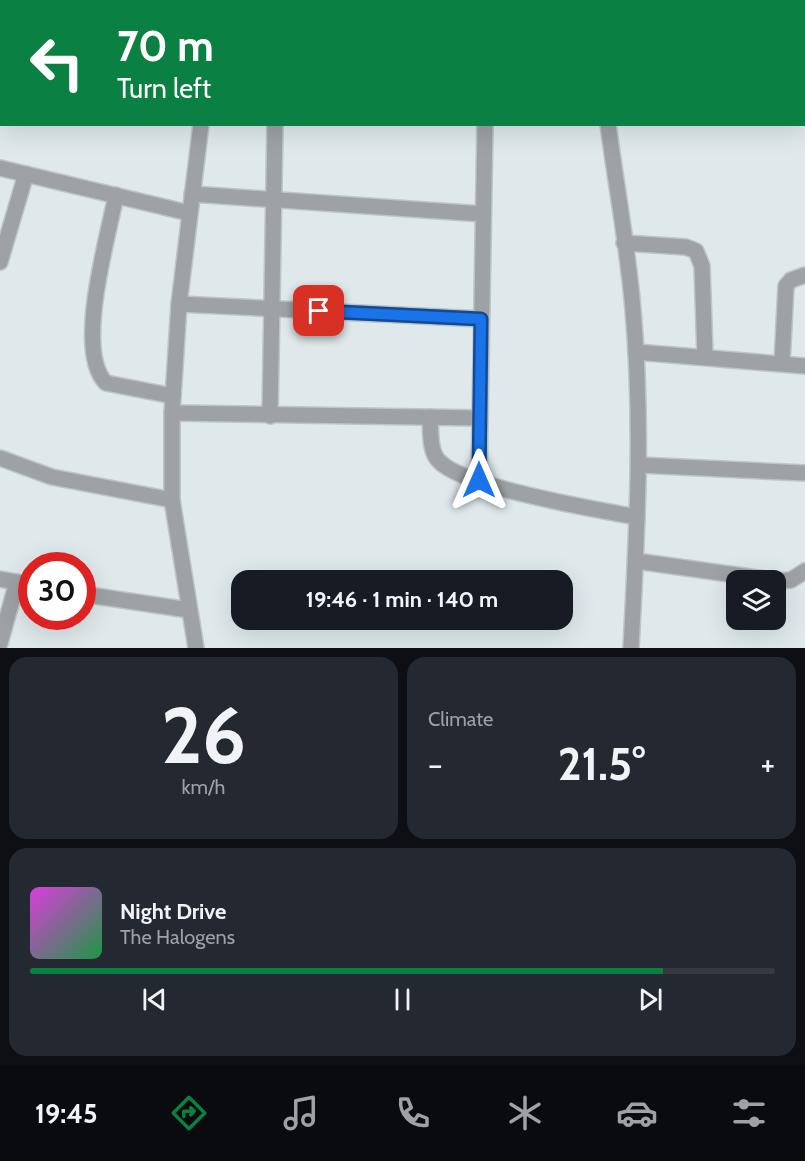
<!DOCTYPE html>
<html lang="en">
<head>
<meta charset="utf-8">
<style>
	:root { --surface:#171b24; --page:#242831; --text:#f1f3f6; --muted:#9ea1a6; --line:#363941; --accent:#0b8043 }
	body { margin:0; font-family:Cabin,sans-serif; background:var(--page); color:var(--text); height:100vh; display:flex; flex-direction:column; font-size:22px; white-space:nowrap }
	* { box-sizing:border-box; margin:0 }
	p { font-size:20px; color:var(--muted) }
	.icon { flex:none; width:33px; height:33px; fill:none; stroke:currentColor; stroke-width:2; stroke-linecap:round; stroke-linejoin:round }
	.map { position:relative; height:648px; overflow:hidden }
	.side { display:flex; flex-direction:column; gap:9px; padding:9px; background:#0d0f14; flex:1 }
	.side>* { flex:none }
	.hud { position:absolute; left:0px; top:0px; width:806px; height:126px; box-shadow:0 6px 24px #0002; background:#0b8043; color:#fff; overflow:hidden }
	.buttons { position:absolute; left:726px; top:570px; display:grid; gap:12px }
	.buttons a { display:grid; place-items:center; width:60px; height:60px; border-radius:12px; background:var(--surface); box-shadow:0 6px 24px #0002; font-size:30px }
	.speed { position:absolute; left:18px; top:552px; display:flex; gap:12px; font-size:30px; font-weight:700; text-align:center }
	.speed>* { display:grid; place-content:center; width:78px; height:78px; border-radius:50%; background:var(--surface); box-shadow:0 6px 24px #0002; line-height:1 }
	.speed .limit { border:9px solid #d22; background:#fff; color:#111 }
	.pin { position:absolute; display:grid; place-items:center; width:51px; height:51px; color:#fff; margin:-26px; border-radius:12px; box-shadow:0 3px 9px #0006 }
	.me { position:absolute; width:66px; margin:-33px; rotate:0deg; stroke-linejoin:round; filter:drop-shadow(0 0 4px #0008) }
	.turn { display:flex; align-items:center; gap:21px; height:126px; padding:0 18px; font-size:27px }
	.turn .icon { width:78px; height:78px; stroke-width:2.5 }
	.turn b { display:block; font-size:42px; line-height:51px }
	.big { font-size:45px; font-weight:700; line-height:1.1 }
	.side .tile { flex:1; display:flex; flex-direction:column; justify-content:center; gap:9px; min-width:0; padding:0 21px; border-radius:18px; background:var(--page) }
	.side .dial { align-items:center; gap:0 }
	.dial b { font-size:78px; line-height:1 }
	.song { display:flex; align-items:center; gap:18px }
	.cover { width:72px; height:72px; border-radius:9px; background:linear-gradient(135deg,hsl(300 70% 55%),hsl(140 70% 35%)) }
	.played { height:6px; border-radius:3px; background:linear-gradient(90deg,var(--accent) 85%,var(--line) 85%) }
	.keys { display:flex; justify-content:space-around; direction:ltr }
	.heat { display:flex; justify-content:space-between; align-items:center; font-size:33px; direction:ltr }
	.side .tiles { flex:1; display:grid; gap:9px; grid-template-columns:1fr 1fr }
	.tile:last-child { grid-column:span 2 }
	.trip { position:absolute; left:231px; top:570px; width:342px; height:60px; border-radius:18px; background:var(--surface); box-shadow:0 6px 24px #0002; font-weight:700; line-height:60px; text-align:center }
	.tabs { display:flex; height:96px; justify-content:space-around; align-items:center; background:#090b0e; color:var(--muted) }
	.tabs .icon { width:42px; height:42px }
	.tabs .on { color:var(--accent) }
	.tabs b { font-size:27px; color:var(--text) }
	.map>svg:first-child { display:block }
</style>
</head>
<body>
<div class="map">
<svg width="805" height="648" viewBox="0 0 805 648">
	<rect width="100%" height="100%" fill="#dfe9eb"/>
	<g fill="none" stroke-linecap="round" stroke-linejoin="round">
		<defs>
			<g id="street">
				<polyline points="448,0 450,2"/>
				<polyline points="208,2 208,0"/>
				<polyline points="598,2 598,0"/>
				<polyline points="804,36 805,36"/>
				<polyline points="0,60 2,61"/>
				<path d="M608,124C616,186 628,248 633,310C643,423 637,535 631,648"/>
				<polyline points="0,168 189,213"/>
				<polyline points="192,194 483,214"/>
				<path d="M116,195C108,238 74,351 106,383L173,396"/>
				<polyline points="624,243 686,247 696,251 702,266 705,356"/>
				<polyline points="0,262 26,174"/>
				<polyline points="179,304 481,319"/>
				<polyline points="636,352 805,366"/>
				<polyline points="782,363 786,286 791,280 805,275"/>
				<polyline points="172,413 479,418"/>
				<polyline points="270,416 275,124"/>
				<path d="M430,417C431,431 429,451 439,461C462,487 598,510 637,517"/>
				<polyline points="0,458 52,477 172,500"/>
				<polyline points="639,465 805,473"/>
				<polyline points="479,480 485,124"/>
				<polyline points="636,561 772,580"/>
				<polyline points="0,579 32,585"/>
				<polyline points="776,581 791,580 805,571"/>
				<polyline points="82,594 189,610"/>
				<polyline points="0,643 17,582"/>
				<polyline points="196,648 172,500 172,413 179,304 201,124"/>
			</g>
		</defs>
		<use href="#street" stroke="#bdc5c7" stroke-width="18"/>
		<use href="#street" stroke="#9fa2a4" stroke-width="15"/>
	</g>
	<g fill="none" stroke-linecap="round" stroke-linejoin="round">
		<defs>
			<polyline id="route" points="319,311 481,319 479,480"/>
		</defs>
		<use href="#route" stroke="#114b97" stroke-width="15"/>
		<use href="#route" stroke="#1a73e8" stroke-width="10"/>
	</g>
</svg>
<div class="buttons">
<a><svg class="icon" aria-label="layers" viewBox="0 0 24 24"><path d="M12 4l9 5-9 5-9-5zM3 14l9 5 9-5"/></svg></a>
</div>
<div class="speed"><div class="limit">30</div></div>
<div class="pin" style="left:319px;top:311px;background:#d93025"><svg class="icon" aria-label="arrive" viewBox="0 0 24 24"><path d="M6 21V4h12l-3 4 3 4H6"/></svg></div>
<svg class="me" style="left:479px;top:480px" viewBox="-20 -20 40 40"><path d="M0-17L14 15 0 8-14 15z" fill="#1a73e8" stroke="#fff" stroke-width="4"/></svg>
<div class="trip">19:46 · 1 min · 140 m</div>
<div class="hud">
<div class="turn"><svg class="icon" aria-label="left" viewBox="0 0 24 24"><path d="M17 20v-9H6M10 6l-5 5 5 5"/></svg><div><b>70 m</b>Turn left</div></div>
</div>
</div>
<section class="side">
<div class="tiles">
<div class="tile dial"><b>26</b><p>km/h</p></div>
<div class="tile"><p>Climate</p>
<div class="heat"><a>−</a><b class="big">21.5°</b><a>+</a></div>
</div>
<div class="tile">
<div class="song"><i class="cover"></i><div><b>Night Drive</b><p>The Halogens</p></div></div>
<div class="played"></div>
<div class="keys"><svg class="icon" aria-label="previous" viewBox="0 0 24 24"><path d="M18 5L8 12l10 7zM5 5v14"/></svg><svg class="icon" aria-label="pause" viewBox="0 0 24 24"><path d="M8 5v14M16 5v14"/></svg><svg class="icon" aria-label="next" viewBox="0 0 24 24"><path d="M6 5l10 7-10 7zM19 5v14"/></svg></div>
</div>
</div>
</section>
<nav class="tabs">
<b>19:45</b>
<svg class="icon on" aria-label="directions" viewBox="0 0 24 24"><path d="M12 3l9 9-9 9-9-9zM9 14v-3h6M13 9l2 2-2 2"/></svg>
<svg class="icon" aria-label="music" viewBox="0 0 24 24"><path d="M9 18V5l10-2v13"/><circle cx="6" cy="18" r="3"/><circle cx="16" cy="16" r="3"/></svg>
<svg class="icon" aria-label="phone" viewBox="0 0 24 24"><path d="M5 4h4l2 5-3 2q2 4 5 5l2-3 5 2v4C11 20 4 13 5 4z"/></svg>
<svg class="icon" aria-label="climate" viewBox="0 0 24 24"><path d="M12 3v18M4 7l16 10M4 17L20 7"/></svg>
<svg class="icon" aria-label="car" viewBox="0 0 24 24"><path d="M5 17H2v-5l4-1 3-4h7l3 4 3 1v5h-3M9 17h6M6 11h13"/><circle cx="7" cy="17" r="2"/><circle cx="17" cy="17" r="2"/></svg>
<svg class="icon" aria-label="filters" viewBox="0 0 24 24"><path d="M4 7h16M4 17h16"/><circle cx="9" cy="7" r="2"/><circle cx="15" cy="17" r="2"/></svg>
</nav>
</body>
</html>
